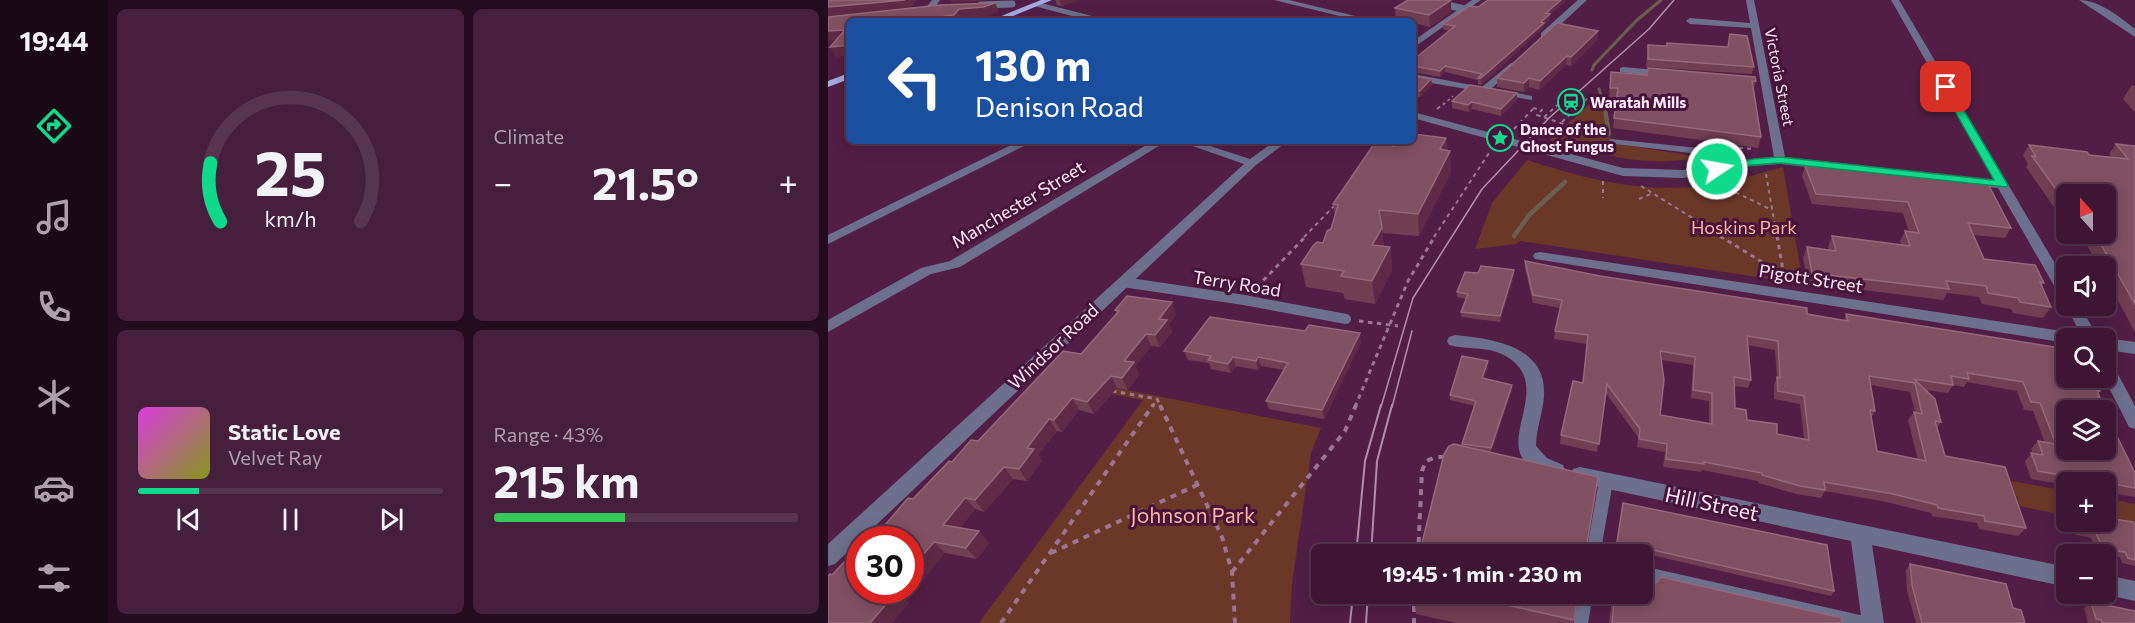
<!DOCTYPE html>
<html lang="en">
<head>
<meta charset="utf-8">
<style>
	:root { --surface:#3e1634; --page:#451f3c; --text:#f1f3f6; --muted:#ad9fac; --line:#57354f; --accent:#0fd98a }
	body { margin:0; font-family:Commissioner,sans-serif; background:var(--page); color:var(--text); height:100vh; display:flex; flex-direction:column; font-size:22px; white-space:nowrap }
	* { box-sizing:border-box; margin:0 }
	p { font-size:20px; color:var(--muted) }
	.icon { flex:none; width:33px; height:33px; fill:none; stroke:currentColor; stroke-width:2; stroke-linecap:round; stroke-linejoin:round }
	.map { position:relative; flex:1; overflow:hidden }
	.side { display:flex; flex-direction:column; gap:9px; padding:9px; background:#220c1d; width:720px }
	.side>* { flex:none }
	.top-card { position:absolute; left:18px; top:18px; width:570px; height:126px; border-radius:9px; box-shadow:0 3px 15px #0003,0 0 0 2px var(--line); background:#1a4fa0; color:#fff; overflow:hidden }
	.needle { width:39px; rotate:339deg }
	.fabs { position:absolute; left:1228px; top:184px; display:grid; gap:12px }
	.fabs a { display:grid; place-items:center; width:60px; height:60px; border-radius:9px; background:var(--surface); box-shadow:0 3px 15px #0003,0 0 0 2px var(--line); font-size:30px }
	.speed { position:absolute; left:18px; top:526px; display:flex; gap:12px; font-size:30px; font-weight:700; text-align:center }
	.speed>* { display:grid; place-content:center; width:78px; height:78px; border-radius:50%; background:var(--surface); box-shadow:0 3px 15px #0003,0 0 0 2px var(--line); line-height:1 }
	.speed .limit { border:9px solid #d22; background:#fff; color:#111 }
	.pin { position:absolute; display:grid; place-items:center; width:51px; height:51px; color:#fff; margin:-26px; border-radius:12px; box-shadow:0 3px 9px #0006 }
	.me { position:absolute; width:66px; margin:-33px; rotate:78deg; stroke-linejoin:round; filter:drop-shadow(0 0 4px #0008) }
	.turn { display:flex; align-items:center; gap:21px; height:126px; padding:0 30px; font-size:27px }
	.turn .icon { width:78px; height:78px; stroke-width:2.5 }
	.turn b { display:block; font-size:42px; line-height:51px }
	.big { font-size:45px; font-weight:700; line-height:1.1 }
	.side .card { flex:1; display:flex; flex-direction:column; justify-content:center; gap:9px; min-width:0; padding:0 21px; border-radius:9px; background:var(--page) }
	.side .dial { align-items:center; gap:0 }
	.dial svg { height:156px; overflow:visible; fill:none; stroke:var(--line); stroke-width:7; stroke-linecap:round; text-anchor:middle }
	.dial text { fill:var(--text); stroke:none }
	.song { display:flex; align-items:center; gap:18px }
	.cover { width:72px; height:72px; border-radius:9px; background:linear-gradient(135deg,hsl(300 70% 55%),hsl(70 70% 35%)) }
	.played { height:6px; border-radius:3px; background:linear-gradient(90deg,var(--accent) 20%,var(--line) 20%) }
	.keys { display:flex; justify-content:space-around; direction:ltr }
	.heat { display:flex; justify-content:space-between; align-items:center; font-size:33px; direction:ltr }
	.charge { height:9px; border-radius:4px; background:linear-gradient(90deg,#34c759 43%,var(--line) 0) }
	.side .tiles { flex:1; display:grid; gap:9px; grid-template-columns:repeat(2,1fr) }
	.trip { position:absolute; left:483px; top:544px; width:342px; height:60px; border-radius:9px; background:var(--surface); box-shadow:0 3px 15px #0003,0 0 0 2px var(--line); font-weight:700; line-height:60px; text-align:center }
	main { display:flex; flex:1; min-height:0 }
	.tabs { display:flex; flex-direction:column; width:108px; justify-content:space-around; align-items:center; background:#190915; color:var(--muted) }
	.tabs .icon { width:42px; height:42px }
	.tabs .selected { color:var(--accent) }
	.tabs b { font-size:27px; color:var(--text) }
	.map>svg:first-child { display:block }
</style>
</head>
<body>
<main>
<nav class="tabs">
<b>19:44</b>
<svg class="icon selected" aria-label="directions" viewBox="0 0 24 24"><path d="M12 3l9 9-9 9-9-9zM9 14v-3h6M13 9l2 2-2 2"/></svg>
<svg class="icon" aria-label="music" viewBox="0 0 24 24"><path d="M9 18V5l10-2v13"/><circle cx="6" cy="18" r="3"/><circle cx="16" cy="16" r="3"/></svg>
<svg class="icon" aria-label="phone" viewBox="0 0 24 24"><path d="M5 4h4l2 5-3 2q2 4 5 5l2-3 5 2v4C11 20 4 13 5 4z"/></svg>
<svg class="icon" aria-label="climate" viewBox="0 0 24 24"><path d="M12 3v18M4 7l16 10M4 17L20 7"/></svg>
<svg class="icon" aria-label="car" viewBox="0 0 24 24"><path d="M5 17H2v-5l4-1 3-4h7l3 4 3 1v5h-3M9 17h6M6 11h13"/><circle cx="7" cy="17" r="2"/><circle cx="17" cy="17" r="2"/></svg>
<svg class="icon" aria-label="filters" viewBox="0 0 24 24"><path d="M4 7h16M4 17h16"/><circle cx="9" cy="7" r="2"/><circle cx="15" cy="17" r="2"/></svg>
</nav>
<section class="side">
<div class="tiles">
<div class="card dial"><svg viewBox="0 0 100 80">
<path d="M14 69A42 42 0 1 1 86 69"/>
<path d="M14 69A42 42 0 0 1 9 39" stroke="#0fd98a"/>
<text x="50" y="56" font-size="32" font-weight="700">25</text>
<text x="50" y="72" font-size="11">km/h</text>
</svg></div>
<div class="card"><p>Climate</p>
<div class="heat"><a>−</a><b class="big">21.5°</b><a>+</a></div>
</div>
<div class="card">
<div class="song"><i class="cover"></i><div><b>Static Love</b><p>Velvet Ray</p></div></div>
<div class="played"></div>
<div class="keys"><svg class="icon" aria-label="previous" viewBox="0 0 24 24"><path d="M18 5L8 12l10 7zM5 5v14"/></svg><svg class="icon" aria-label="pause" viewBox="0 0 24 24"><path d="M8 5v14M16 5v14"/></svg><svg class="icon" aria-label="next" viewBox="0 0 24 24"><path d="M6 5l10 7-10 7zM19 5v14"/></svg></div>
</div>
<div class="card"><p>Range · 43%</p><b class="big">215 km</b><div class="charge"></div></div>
</div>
</section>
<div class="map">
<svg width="1307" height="623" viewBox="0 0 1307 623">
	<rect width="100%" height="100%" fill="#531e46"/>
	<g fill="#6b3727">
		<path d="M768,98L777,116L778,134L790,144L878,158C861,159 844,162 827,161C791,161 757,149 722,140Z"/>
		<path d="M699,160C764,181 824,196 893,183C913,180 934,172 955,167L975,284L693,241L688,244L647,249L664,203Z"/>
		<polygon points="222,375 493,428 483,453 464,583 462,623 151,623 315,400 216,381"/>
		<polygon points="1183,481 1239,491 1239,516 1192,506"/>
		<polygon points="1278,498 1307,504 1307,529 1278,522"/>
	</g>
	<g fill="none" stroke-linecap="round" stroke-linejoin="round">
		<g stroke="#695f4c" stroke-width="3">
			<polyline points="764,70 766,65 808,21 833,0"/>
			<polyline points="771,89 776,105"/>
		</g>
		<g stroke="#695f4c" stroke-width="4.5">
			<polyline points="776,103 781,134"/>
			<polyline points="686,236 702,214 737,182"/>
		</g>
		<g stroke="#9c7592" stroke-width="1.5" stroke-dasharray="3 3" stroke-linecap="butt">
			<polyline points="615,105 625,96"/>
			<polyline points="730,105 748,89"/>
			<polyline points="753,105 765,93"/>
		</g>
		<g stroke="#9c7592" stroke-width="2" stroke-dasharray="4 4" stroke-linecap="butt">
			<polyline points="705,108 714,110 709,115 774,137"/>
			<polyline points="609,109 616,103"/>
			<polyline points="716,117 732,103"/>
			<polyline points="734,122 754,103"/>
			<polyline points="686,129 705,109"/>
			<polyline points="911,148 926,149"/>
			<polyline points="938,174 949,237"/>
			<polyline points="775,181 775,198"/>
			<polyline points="886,182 944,210"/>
			<polyline points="813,186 895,237"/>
			<polyline points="811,199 825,193"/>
			<polyline points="476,237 507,205"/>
			<polyline points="606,237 661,153"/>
		</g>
		<g stroke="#9c7592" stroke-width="3" stroke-dasharray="4.5 4.5" stroke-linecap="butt">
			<polyline points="892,236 955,275"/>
			<polyline points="949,236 956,276"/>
			<polyline points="429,287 478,236"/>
			<polyline points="531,321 570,326"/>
			<polyline points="284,391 329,399 333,407"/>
			<polyline points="324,407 329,399"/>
			<polyline points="527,407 580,281 607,236"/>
		</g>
		<g stroke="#9c7592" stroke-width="4" stroke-dasharray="6 6" stroke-linecap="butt">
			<polyline points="332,405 394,537 404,572 407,623"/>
			<polyline points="223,553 371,484"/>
			<polyline points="590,555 594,471 598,461 608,457 617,457"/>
			<polyline points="404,572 517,431 528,405"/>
			<polyline points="586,594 586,623"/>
			<polyline points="173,623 325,405"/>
		</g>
		<g stroke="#6c708c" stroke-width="7">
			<polyline points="596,0 637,9"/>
			<polyline points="153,5 184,4"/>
		</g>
		<polyline stroke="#6c708c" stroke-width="10" points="295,282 416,300 518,319"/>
		<g stroke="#6c708c" stroke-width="14">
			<polyline points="765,555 778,481"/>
			<polyline points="814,573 1036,623"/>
			<polyline points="753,623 758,594"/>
		</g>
		<g fill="#6c708c" fill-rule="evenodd">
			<polygon points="104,0 112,0 103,13 84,16 84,12 97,9"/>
			<polygon points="446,0 461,0 548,21 532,21"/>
			<polygon points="644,0 653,0 585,48 585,41"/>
			<polygon points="750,0 759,0 719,37 713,37 713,33"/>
			<polygon points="918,0 926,0 957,157 1166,180 1063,0 1071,0 1239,284 1239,301 1232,296 1170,188 952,164 925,166 855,178 795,176 585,118 585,112 795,168 855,170 901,162 896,157 787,144 781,141 783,139 899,151 913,161 946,157 923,28 862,24 858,21 862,18 922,23"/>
			<path d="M1251,0C1271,0 1292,17 1307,29V37Z"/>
			<polygon points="209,2 276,19 277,21 263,21 206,6 205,4"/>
			<polygon points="683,63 688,66 686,68 664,88 704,96 704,100 585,80 585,74 654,87"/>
			<polygon points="795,67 839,71 844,74 839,77 792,72 792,68"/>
			<polygon points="191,141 206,141 0,244 0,235"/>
			<polygon points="325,141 339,141 132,267 103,274 0,332 0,320 93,268 122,261"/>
			<polygon points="350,141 367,141 422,159 447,141 460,141 428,165 7,564 0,566 0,544 416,164"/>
			<polygon points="712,252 1247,333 1253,335 1255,339 1239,339 1239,343 707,259 705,256 707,253"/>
			<polygon points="1239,304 1239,306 1252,306 1271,339 1255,339 1238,306"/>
			<path d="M627,335C664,339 719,345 716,396C715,413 708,429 708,446L719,458L735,465L737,470L735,475L728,478C721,475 713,473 706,469C662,444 731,385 676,355C659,346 639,350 621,345L619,341L621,337Z"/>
			<polygon points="1278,338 1307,342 1307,354 1278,350 1278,339 1276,339"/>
			<polygon points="1278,361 1284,363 1307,406 1307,429 1301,427 1276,378 1278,378"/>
			<polygon points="752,467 1239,567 1239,587 1044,545 1056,623 1034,623 1023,541 752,483 745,481 743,475 745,469"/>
			<polygon points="1278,575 1307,581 1307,601 1275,594 1278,594"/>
		</g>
		<g fill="#a2aae1" fill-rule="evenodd">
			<polygon points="213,0 224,0 173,21 161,21"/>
			<polygon points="21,73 21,79 0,87 0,81"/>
		</g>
		<g stroke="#b28fa8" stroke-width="1.5">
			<polyline points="553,407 585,298 654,189 721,118 821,29 846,0"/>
			<polyline points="564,407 584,331"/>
		</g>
		<g stroke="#b28fa8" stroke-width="2">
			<polyline points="528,555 537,461 553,405"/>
			<polyline points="543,555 549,461 564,405"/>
			<polyline points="522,623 525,594"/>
			<polyline points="538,623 540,594"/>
		</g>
	</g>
	<g fill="#723e51" fill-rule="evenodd">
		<polygon points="227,0 250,0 234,6 229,5"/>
		<polygon points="650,7 722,15 722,20 716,25 715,28 653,85 650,84 650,80 617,72 612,77 585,72 585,60 621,31 615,29 615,24"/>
		<polygon points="567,8 623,12 602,27 585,23 585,21 574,21 568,20"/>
		<polygon points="770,31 769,40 743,66 738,65 711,90 701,87 696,92 669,87 669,78"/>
		<polygon points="902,34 926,67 924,74 818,67 820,45 838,46 900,47"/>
		<polygon points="820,68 928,81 926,88 933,137 930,148 785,128 788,98 781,98 783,72 818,75"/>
		<polygon points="585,76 603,79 604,85 592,97 585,96"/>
		<polygon points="1304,85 1307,86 1307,112 1295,99"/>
		<polygon points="689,100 673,116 644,109 641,112 624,108 624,101"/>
		<polygon points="618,138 619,150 622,151 623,172 591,236 554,233 556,246 562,247 564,270 547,304 517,299 515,293 478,287 473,264 495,243 503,229 507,216 505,204 566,146"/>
		<polygon points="1288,144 1307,146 1307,332 1278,279 1278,267 1271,267 1253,234 1278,234 1239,195 1239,226 1198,167 1200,164 1195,155 1201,145 1261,155 1284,158 1281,154"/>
		<polygon points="977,166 1183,228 1177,238 1145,235 1156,259 1216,283 1214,286 1223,307 1215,318 1185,313 1183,309 1154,304 1151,297 1119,293 1115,300 980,283 975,258 979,247 1001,250 1000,247 1004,236 1073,245 1072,241 1077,231 1081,232 1075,213 984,204 974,176"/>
		<path d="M697,261L772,276L979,314L1016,320L1018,314L1272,385L1270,387L1272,391L1270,393L1272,398L1271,399L1307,473V497L1278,492V483H1239V485L1203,479L1197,461L1204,453L1203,449L1210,441L1217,443L1205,411L1196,410L1189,391L1139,382L1136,387L1125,385L1120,393L1097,390L1113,422L1109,428L1117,456L1198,528L1190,536L1151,529L1149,523L1104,516L1103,513L1059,502L997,491L993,498L968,494L931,483L930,481L874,470L873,472L835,467L837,452L809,447L810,437L777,392L769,452L732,444L733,435L754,383L759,344L726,339L727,331L732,308L705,303L697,269ZM919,345L947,350L949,378L946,385V399L972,404L976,439L949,434L919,420L907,408L906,386L920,388L923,380ZM833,360L865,365L863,398L881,401V424L832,415ZM1043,385L1082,392L1087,412H1086L1080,420L1090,460L1049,451L1043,418L1047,411Z"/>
		<polygon points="650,273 686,276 672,322 633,317 633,312 638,299 629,297 629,292"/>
		<polygon points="287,310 348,314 341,324 344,332 332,347 323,346 307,366 311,374 300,390 289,388 266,414 251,410 234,432 229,431 210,455 214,461 199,481 185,479 156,512 147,509 132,528 151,531 161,543 149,559 117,553 78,600 81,603 4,575 45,539 124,462 150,441 253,354 288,314"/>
		<polygon points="533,342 496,419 441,409 438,401 456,370 433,366 430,370 408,366 403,373 383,369 381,363 360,360 356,351"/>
		<polygon points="660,361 660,367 656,379 684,385 684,390 663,452 634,445 647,406 622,400 622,395"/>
		<polygon points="794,508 1006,591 1003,596 788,547"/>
		<polygon points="1238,510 1239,511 1239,522 1278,522 1307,525 1307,566 1294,563 1292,557 1270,554 1263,538 1240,533 1233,515"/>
		<polygon points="1082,564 1185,608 1197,623 1088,623 1079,591 1078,570"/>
		<polygon points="815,579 822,584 1013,623 781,623 783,606 781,594 814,594"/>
		<polygon points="586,594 750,594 745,623 628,623 588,614"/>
		<polygon points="1263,602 1307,623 1260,623 1256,608"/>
	</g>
	<g fill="#602945">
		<polygon points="77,0 89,0 81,10 0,17 0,7"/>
		<polygon points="122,0 160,0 123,3"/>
		<polygon points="231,0 250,0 234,6"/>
		<polygon points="623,0 623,12 602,27 601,15"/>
		<polygon points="733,0 739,0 722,15 722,20 716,25 715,28 653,85 653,78 713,22 718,13"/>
		<polygon points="167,3 171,12 160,16 136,18 133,21 113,21 116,16 131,9"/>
		<polygon points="17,30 21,40 0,41 0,31"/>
		<polygon points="770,31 769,40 743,66 743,57"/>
		<polygon points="21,45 21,55 8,57 2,47"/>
		<polygon points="739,56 738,65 711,90 712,81"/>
		<polygon points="617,66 617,72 612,77 612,71"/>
		<polygon points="701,78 701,87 696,92 696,83"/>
		<polygon points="603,79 604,85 592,97 592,91"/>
		<polygon points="689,93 689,100 673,116 673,109"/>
		<polygon points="644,102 644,109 641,112 640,105"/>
		<polygon points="618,138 619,158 622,151 623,172 591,236 590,214 612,149"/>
		<polygon points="554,228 556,250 544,245"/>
		<polygon points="562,247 564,270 547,304 544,281"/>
		<polygon points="686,270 686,276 672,322 672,316"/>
		<polygon points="344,302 348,314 341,324 344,332 332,347 327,335 331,319"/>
		<polygon points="532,333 533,342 496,419 494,410"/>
		<polygon points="318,334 323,346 307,366 311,374 300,390 294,378 296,361"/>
		<polygon points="405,357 408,366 403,373 400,364"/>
		<polygon points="430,357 433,366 430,370 428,361"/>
		<polygon points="660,361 660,367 654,384 654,378"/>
		<polygon points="283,376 289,388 266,414 259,402"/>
		<polygon points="684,385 684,390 663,454 663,448"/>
		<polygon points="244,398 251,410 234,432 226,420"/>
		<polygon points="221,419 229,431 210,455 214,461 199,481 191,469 199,448"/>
		<polygon points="176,467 185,479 156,512 147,500"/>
		<polygon points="137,498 147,509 126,536 115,525"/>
		<polygon points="151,531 161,543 149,559 138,548"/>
		<polygon points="106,542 117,553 78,600 81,603 64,623 42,623 64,591 82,591 82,570"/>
	</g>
	<g fill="#815063" stroke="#95687a" stroke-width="1.5" fill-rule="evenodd">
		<polygon points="0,0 77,0 0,7"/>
		<polygon points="580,0 623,0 601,15 567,8"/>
		<polygon points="660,0 733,0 718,13 722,14 713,22 716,23 653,78 650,78 654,74 617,66 612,71 585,66 585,60 627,26 615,24 642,6 650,7"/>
		<polygon points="167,3 155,7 131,9 126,15 116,16 113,21 21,21 21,45 2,47 17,30 0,31 0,17 112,5"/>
		<polygon points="729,23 770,31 743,57 739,56 712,81 701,78 696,83 669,78"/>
		<polygon points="902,34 919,36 926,67 820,59 820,45 839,46 839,43 900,47"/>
		<polygon points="820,68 927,77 928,81 924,81 933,137 786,118 790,88 782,88 783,72 819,75"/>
		<polygon points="585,76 603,79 592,91 585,90"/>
		<polygon points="642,85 689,93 673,109 644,102 640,105 624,101"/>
		<polygon points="585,134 618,138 612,149 622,151 590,214 551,210 554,228 544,245 562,247 544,281 513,276 516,271 473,264 485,246 489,242 495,243 499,231 503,229 510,205 505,204 548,141 566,146 569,141 585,141"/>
		<polygon points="1288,144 1307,146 1307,304 1267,234 1278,234 1278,195 1239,195 1239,205 1204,156 1208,157 1201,145 1259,152 1261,155 1300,159"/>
		<polygon points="977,166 1159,182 1183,228 1140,223 1156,259 1207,265 1216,283 1212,282 1223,307 1192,302 1190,298 1160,293 1158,286 1118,281 1121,289 984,273 979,247 1008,251 1004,236 1082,246 1077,231 1091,233 1080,202 988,194"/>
		<path d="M697,261L772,276L979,308V314L1020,321L1018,314L1239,349V378H1269L1272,385L1269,384L1272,391L1269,390L1272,398L1270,397L1277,411H1239V450H1278V414L1307,473V488L1210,471L1203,453L1215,455L1210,441L1228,444L1212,403L1203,402L1195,382L1139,373L1141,379L1123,376L1125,385L1086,379L1107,399L1113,422L1107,421L1117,456L1177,467L1198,528L1157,521L1156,516L1110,508L1109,505L1065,494L996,482L997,490L972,486L934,475V473L876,462V464L838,459L839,444L811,439L812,429L779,384L771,444L733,435L745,381L755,383L760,335L727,331L734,300L705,295ZM919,336L950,341L952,378L949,377L950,391L976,396L981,440L949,434V424L919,420L918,410L907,408L906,377L923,380ZM832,351L867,357L865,390L884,393V424L832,415L836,380ZM1041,376L1087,383L1094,414L1086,412L1098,461L1049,451L1042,410L1047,411Z"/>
		<polygon points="653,266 686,270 672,316 633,312 640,294 629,292 637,272 650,273"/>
		<polygon points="299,296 344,302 331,319 339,320 327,335 318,334 296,361 306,362 294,378 283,376 259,402 244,398 226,420 221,419 199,448 206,449 191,469 176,467 147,500 137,498 115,525 151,531 138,548 106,542 82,570 82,540 36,540 39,537 45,539 80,498 85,499 121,461 124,462 143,440 150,441 235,351 253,354 291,311 287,310"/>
		<polygon points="382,317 477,331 481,325 532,333 494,410 438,401 460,363 430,357 428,361 405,357 400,364 380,360 383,356 356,351"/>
		<polygon points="634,356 660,361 654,378 684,385 663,448 634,444 648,401 622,395"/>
		<polygon points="626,444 770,477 757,555 591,555 616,454 621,446"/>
		<polygon points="795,503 999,545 1006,591 789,542"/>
		<polygon points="1278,518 1305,522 1307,525 1307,560 1300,558 1297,552 1275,549 1268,533 1245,528 1242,522 1278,522"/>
		<polygon points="32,545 32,591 65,591 69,592 42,623 0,623 0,576 2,574 4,575"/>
		<polygon points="1082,564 1178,584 1185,608 1193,610 1197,623 1094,623 1084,585"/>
		<polygon points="814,573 815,579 822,584 828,583 833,577 1014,618 1013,623 784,623 787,594 814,594"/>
		<polygon points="629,594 750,594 746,620"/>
		<polygon points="1263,602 1307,611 1307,623 1274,623 1273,620 1268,619"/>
	</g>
	<polygon fill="#0fd98a" stroke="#0a8d5a" stroke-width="1.5" points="1115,85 1122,87 1180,185 1178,187 952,163 925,165 889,173 884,169 886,167 925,159 952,157 1166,180 1113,87"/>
	<defs>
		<symbol id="station-ring" viewBox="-11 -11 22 22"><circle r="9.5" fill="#47133b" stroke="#0fd98a" stroke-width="1.5"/><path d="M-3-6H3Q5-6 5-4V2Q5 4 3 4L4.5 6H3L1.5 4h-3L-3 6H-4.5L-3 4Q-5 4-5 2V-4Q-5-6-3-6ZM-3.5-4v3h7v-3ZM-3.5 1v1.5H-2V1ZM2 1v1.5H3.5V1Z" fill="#0fd98a"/></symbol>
		<symbol id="sight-ring" viewBox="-11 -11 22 22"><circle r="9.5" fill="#47133b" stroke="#0fd98a" stroke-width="1.5"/><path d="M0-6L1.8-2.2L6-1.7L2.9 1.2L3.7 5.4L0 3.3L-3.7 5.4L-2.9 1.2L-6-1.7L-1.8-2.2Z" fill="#0fd98a"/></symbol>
	</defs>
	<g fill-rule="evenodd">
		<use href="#station-ring" x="728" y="87" width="30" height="30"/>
		<use href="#sight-ring" x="657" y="123" width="30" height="30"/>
	</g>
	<g text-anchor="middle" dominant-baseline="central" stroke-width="6" stroke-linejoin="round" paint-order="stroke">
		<g font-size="15" fill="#fde8f6" stroke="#47133b">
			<text transform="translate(952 77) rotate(79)">Victoria Street</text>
		</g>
		<g font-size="15" font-weight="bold" fill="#fde8f6" stroke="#47133b" text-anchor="start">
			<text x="762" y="102">Waratah Mills</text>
			<text x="692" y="129">Dance of the<tspan x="692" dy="17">Ghost Fungus</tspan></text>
		</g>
		<g font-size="18" fill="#fde8f6" stroke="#47133b">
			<text transform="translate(190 204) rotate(-31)">Manchester Street</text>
			<text transform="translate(983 278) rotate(9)">Pigott Street</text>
			<text transform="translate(409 283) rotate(9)">Terry Road</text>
			<text transform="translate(225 346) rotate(-43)">Windsor Road</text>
		</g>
		<g font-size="18" fill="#fcb49d" stroke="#47133b">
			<text x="916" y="227">Hoskins Park</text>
		</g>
		<g font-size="21" fill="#fde8f6" stroke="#47133b">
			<text transform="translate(884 503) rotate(12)">Hill Street</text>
		</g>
		<g font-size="21" fill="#fcb49d" stroke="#47133b">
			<text x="365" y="514">Johnson Park</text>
		</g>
	</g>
</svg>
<div class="fabs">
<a><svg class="needle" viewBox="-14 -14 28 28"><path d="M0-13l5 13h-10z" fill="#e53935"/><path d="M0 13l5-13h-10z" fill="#ad9fac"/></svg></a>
<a><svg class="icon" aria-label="sound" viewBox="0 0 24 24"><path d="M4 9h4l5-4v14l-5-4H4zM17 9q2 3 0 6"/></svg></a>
<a><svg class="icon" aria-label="search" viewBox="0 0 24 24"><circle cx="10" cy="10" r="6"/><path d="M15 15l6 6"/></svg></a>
<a><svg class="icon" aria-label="layers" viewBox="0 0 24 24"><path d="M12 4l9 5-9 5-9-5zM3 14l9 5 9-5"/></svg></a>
<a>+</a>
<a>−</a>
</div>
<div class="speed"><div class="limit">30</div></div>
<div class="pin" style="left:1118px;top:87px;background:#d93025"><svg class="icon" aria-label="arrive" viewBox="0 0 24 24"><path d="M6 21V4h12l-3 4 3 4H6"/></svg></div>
<svg class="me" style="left:889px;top:169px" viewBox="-20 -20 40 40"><circle r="17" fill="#0fd98a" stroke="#fff" stroke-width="3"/><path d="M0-11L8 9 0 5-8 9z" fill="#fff"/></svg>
<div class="trip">19:45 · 1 min · 230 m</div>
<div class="top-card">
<div class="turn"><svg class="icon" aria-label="left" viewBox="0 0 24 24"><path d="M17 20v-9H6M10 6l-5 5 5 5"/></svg><div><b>130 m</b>Denison Road</div></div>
</div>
</div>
</main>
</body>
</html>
